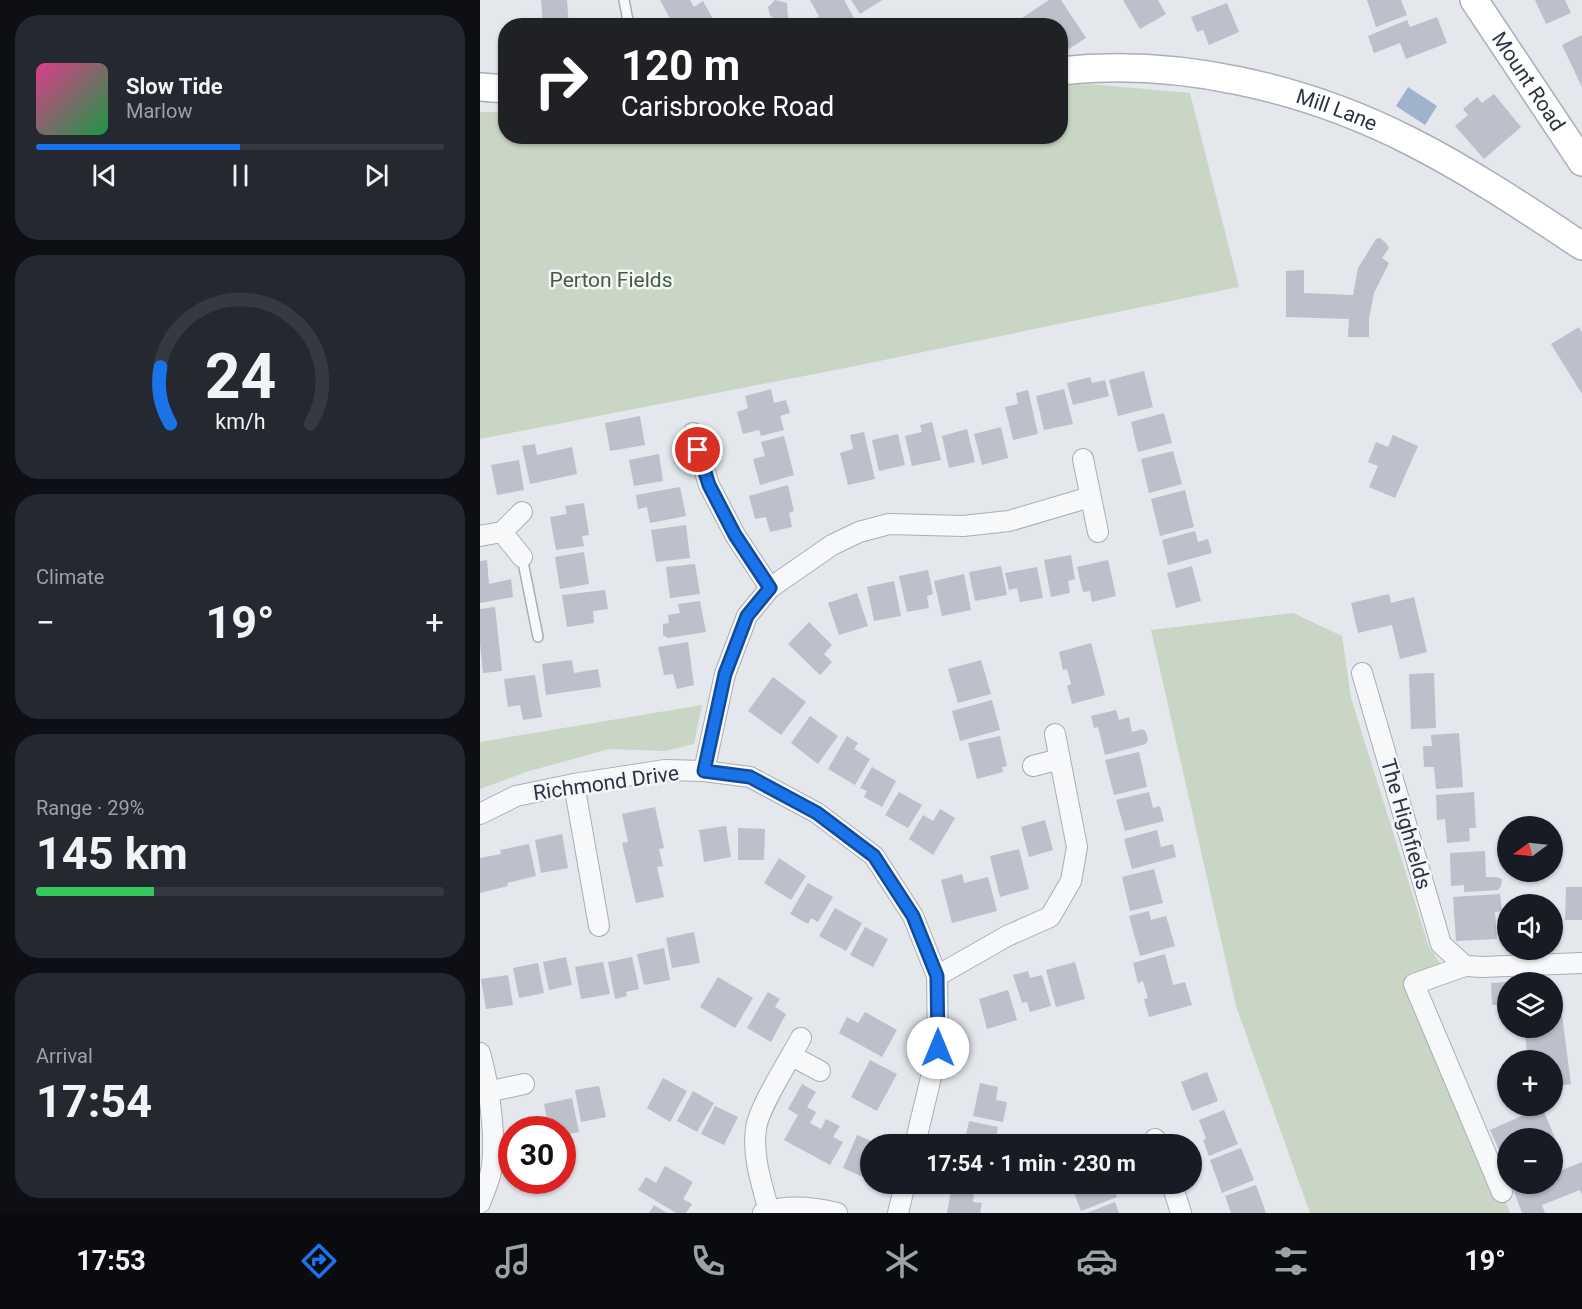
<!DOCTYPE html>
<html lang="en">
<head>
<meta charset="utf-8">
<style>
	:root { --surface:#171b24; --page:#242831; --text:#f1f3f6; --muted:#9ea1a6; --line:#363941; --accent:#1a73e8 }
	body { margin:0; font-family:Roboto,sans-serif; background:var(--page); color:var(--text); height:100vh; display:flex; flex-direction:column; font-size:22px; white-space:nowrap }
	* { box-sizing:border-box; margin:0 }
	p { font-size:20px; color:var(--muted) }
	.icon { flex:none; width:33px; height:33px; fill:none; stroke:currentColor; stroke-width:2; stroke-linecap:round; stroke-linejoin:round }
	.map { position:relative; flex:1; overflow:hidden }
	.sheet { display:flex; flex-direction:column; gap:15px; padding:15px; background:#0d0f14; width:480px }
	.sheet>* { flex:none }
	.top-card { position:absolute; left:18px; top:18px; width:570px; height:126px; border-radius:24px; box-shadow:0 2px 4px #0004; background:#202124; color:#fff; overflow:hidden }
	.needle { width:39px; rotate:255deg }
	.fabs { position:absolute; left:1017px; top:816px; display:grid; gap:12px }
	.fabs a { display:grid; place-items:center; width:66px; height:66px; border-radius:50%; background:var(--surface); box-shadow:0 2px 4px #0004; font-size:30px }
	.speed { position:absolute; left:18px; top:1116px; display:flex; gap:12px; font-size:30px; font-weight:700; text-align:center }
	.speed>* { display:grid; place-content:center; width:78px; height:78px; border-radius:50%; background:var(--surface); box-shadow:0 2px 4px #0004; line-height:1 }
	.speed .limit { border:9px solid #d22; background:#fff; color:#111 }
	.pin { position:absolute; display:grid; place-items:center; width:51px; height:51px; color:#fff; margin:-26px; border:3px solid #fff; border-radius:50%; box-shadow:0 2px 6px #0007 }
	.me { position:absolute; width:66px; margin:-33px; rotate:0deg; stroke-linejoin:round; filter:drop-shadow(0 0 4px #0008) }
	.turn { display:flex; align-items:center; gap:21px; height:126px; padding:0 24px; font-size:27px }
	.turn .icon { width:78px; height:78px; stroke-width:2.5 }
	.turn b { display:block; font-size:42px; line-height:51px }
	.big { font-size:45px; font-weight:700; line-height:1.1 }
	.sheet .widget { flex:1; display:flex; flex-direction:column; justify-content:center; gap:9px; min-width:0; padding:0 21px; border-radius:24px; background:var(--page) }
	.sheet .dial { align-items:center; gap:0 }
	.dial svg { height:156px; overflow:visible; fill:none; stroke:var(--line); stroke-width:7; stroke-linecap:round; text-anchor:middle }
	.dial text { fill:var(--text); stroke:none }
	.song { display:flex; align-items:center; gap:18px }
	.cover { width:72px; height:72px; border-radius:9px; background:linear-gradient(135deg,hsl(330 70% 55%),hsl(140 70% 35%)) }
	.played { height:6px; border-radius:3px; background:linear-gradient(90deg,var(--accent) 50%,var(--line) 50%) }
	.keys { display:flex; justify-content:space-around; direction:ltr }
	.heat { display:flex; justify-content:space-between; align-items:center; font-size:33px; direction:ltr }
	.charge { height:9px; border-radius:4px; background:linear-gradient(90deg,#34c759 29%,var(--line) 0) }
	.trip { position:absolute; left:380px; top:1134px; width:342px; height:60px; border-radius:30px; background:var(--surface); box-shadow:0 2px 4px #0004; font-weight:700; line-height:60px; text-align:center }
	.dock { display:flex; height:96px; justify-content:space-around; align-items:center; background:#090b0e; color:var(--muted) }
	.dock .icon { width:42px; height:42px }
	.dock .selected { color:var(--accent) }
	.dock b { font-size:27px; color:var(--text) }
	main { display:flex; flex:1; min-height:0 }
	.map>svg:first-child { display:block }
</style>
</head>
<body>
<main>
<section class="sheet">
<div class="widget">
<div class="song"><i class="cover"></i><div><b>Slow Tide</b><p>Marlow</p></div></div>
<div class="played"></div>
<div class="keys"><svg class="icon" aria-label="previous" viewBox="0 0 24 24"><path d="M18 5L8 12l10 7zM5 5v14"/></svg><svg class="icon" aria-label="pause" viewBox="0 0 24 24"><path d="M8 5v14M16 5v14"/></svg><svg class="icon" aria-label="next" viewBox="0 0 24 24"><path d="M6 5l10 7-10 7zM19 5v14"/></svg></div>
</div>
<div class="widget dial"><svg viewBox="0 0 100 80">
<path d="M14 69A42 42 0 1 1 86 69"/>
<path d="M14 69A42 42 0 0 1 9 40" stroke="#1a73e8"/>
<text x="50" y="56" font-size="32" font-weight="700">24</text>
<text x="50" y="72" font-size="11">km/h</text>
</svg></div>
<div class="widget"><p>Climate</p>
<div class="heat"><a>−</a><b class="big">19°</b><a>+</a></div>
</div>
<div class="widget"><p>Range · 29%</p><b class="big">145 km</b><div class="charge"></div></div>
<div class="widget"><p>Arrival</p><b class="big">17:54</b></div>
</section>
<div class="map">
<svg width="1102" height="1213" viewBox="0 0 1102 1213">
	<rect width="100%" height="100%" fill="#e4e7ec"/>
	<g fill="#c9d6c5">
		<polygon points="609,84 710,93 759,287 365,368 0,439 0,112 25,112 26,136 580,136 581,86"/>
		<polygon points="813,613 862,636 871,698 949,947 969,976 944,989 1030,1213 830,1213 756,1006 671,630"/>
		<polygon points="222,705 214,744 185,751 129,749 46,772 0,789 0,742"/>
	</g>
	<polygon fill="#9fb4cc" points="928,87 957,106 945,125 916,106"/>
	<g fill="#bbc0ca">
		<polygon points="61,0 87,0 89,26 63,26"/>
		<polygon points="180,0 210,0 214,7 223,1 234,21 228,25 248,19 250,26 202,26 198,18 192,22"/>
		<polygon points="295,0 307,3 308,17 302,23 290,16 288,7"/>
		<polygon points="330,0 364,0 375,20 366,26 336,26 333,20 339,16"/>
		<polygon points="371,0 402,0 380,14"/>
		<polygon points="569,0 581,0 606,38 584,52 580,47 580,26 530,26"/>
		<polygon points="643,0 678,0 686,14 660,29"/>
		<polygon points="887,0 921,0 927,15 896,27"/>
		<polygon points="1055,0 1085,0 1091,13 1066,24"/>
		<polygon points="747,3 759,32 729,45 723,30 717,32 711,17"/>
		<polygon points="957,17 967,43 926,59 920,43 894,53 888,36 927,20 930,27"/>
		<polygon points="1102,35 1102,87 1082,45"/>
		<polygon points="1014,94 1041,127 1004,159 975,126 988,115 983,109 997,97 1002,103"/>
		<polygon points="900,238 906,243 909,248 902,258 909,263 894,293 889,319 889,337 868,337 869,319 806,317 806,271 824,270 824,293 873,295 878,268 896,239"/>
		<polygon points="1099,327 1102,332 1102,394 1071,344"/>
		<polygon points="664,371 673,407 638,416 629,380"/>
		<polygon points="610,377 612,383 625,380 629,396 593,405 587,383"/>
		<polygon points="291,389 294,403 306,400 310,413 300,416 304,430 281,436 279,430 263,434 257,412 268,408 265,396"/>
		<polygon points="584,389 593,424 564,430 556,396"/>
		<polygon points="548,390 558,434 533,440 525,407 538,404 536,393"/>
		<polygon points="684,413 692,443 658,452 651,422"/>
		<polygon points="160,416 165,445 130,451 125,423"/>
		<polygon points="452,422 461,460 432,466 425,436 442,432 440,425"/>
		<polygon points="521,427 528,458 502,465 494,434"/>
		<polygon points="487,429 495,462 469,468 462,436"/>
		<polygon points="384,432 395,479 368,485 360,453 373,449 370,435"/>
		<polygon points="418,434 425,465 399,471 392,440"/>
		<polygon points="913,435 938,446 915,498 889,487 898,466 888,462 896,442 908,447"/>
		<polygon points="304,436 314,475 280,485 273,459 285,456 281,442"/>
		<polygon points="55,444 57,455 92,447 97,474 50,484 42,446"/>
		<polygon points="693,451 702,484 669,493 661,459"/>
		<polygon points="179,454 183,481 154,486 149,460"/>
		<polygon points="39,460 44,490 17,495 11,465"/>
		<polygon points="308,485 314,511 309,513 312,527 290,532 286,517 275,519 269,496"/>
		<polygon points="200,487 206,516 170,523 167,507 158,509 156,495"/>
		<polygon points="705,490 714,527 680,536 671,499"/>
		<polygon points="104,503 109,535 102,536 104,546 76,550 70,517 87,514 85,506"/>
		<polygon points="206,525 210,558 176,562 171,530"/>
		<polygon points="715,531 718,542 728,539 732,553 688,565 682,540"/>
		<polygon points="104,552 109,584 80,589 75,557"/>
		<polygon points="591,555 595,579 588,581 590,593 571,597 564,560"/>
		<polygon points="7,560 9,584 31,579 33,597 0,603 0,561"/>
		<polygon points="628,560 636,596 612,602 610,591 603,592 597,567"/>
		<polygon points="215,564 220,594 190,598 186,567"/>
		<polygon points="521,566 527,595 495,601 489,572"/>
		<polygon points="712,566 721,601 696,608 687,573"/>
		<polygon points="557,567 563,598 540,602 537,588 529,590 525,573"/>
		<polygon points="448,570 453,594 447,596 449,608 427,612 419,576"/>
		<polygon points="484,574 491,610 462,616 454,581"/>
		<polygon points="414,581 421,616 394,621 387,587"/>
		<polygon points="125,590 128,609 113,611 114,623 87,627 82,595"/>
		<polygon points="377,593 388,626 359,635 348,603"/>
		<polygon points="909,594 911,603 934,597 947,652 920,659 912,625 878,633 871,603"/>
		<polygon points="220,601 226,632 188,638 183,635 183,624 189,623 188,615 200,613 198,604"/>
		<polygon points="15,607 22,671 3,673 0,643 0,609"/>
		<polygon points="329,622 352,645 344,654 352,662 340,675 308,644"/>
		<polygon points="208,642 214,685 197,689 193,674 184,675 178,647"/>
		<polygon points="611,643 625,695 592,704 587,686 591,684 587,669 583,670 579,652"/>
		<polygon points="92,660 94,673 118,669 121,687 66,695 62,664"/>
		<polygon points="501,660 511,694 478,703 468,669"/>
		<polygon points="954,673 956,728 931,729 929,674"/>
		<polygon points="55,675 62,717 43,720 40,705 28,707 24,679"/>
		<polygon points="293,677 326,702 301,735 268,711"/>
		<polygon points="512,700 520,730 480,741 472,711"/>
		<polygon points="636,710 639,720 649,717 652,732 662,729 666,732 668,739 666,744 625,755 618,727 614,728 611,716"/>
		<polygon points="330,716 358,736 338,764 311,743"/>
		<polygon points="979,733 983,787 956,789 954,767 944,767 943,746 952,746 951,735"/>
		<polygon points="367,736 378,743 374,749 390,759 375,785 348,769"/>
		<polygon points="520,736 527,766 522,767 523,772 497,779 488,743"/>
		<polygon points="659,752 667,787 634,795 625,760"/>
		<polygon points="392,767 416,781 402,807 384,797 387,791 380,788"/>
		<polygon points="419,792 442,805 428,828 405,815"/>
		<polygon points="669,792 673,808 680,806 684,821 645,831 636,800"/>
		<polygon points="994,792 996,828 989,828 990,841 967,843 965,819 957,820 956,795"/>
		<polygon points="175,807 184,848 179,849 183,866 177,867 184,897 156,903 142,843 148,842 142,814"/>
		<polygon points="460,809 475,818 453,855 429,839 443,815 453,821"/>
		<polygon points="565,820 573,850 549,857 541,827"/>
		<polygon points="246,826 251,857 224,862 219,830"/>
		<polygon points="258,828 285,829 284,860 258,860"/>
		<polygon points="677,830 681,847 693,844 696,857 652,869 644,839"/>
		<polygon points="82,834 88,868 61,873 55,840"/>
		<polygon points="49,844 56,876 27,883 28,886 0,893 0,858 21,854 20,850"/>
		<polygon points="539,849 549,889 520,897 510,856"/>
		<polygon points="1005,851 1006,877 1016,877 1022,879 1021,886 1018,890 984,892 984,885 971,886 970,853"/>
		<polygon points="299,858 326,876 311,900 284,883"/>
		<polygon points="674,869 683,903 650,911 642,877"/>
		<polygon points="482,874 484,883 508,877 517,911 472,923 461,880"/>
		<polygon points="328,883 353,897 338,922 331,918 328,924 310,914"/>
		<polygon points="1086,887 1102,887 1102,920 1085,920"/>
		<polygon points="1020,894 1022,911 1015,912 1017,939 976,941 973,897"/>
		<polygon points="355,908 382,923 366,951 339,936"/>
		<polygon points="669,911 671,920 686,916 695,946 660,956 649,916"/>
		<polygon points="385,927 408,939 393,967 370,955"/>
		<polygon points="214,932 220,963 192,968 186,938"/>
		<polygon points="184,948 190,980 164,985 157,954"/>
		<polygon points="685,954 693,985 705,982 712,1005 669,1017 664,999 668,998 663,981 658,983 653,963"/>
		<polygon points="86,957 92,985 69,990 63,962"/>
		<polygon points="152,957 159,989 146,992 147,996 135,999 128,962"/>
		<polygon points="123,962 130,994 101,999 95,967"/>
		<polygon points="595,962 605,999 576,1007 566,970"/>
		<polygon points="58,963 64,993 39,998 33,968"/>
		<polygon points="548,971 550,978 562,975 571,1006 550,1012 547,1002 542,1003 533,975"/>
		<polygon points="28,975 33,1005 6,1009 1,979"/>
		<polygon points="238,977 273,998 255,1028 220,1007"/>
		<polygon points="1028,982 1028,1004 1012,1005 1011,983"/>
		<polygon points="528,990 537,1020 507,1029 499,999"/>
		<polygon points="288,992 300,999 295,1007 306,1014 291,1042 267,1028"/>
		<polygon points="385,1012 417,1030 402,1057 359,1033 367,1017 378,1023"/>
		<polygon points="1082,1015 1091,1084 1072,1087 1072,1060 1048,1060 1044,1028 1072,1028 1072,1017"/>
		<polygon points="390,1060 417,1074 397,1111 371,1097"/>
		<polygon points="727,1072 738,1101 712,1111 701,1082"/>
		<polygon points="183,1078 207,1091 190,1122 167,1108"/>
		<polygon points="500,1083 518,1087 516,1100 527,1102 523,1122 493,1116"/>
		<polygon points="322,1084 336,1092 327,1107 336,1112 330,1123 341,1129 346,1119 360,1126 353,1137 363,1142 350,1165 304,1140 318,1115 308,1109"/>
		<polygon points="119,1086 126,1117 101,1122 95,1090"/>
		<polygon points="213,1091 234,1103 217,1132 197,1121"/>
		<polygon points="92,1098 99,1132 82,1135 82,1130 69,1130 64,1104"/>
		<polygon points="235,1106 258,1117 244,1145 221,1134"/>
		<polygon points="1062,1107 1083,1157 1072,1161 1072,1138 1028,1138 1028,1149 1020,1152 1010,1130"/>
		<polygon points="744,1110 758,1144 729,1156 723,1140 726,1139 719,1120"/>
		<polygon points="489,1121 518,1127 515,1144 484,1144"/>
		<polygon points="62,1124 63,1130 40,1130 40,1128"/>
		<polygon points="377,1135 399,1144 390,1144 390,1171 387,1179 363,1168"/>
		<polygon points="609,1136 613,1144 587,1144"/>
		<polygon points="761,1148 774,1180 742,1193 730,1160"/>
		<polygon points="1102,1162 1102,1195 1100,1190 1062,1205 1065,1213 1042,1213 1033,1189 1047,1184 1072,1184 1072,1174"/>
		<polygon points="185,1166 213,1182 203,1199 212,1204 206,1213 196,1213 158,1190 166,1177 176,1183"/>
		<polygon points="471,1184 505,1184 503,1191"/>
		<polygon points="594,1184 632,1184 637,1197 601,1211 591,1185"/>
		<polygon points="776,1185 786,1213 751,1213 745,1196"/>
		<polygon points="471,1189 494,1193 493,1202 502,1203 500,1213 467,1213"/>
		<polygon points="635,1202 639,1213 607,1213"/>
		<polygon points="174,1205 187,1213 169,1213"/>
	</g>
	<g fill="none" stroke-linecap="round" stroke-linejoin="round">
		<defs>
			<g id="lane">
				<polyline points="144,0 149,26"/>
				<polyline points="42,557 58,637"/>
			</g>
			<g id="street">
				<polyline points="213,433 229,485 255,535 290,588"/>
				<polyline points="603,459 618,532"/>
				<polyline points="0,536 22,532"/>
				<polyline points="42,557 22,532 42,512"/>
				<polyline points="882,673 961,944 985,966 1003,967 1102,963"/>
				<polyline points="553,766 580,759"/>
				<polyline points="224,771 245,674 267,616 290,588 352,545 379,532 409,524 483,526 529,521 610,497"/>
				<polyline points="94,784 119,926"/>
				<polyline points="0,814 36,796 94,784 185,770 224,771 270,777 337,813 394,856 433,916 457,976 458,1048 435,1144"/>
				<polyline points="985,966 934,984 1022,1192"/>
				<polyline points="457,976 527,936 570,917 591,881 597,847 575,734"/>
				<path d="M0,1053C9,1085 17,1139 11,1171C9,1182 4,1192 0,1203"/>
				<polyline points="312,1056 340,1071"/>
				<polyline points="7,1092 44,1084"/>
				<polyline points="675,1139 678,1144"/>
				<polyline points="692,1184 701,1213"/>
				<path d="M289,1211C282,1185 272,1156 276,1129C278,1108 310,1059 321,1038"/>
				<path d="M283,1213C307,1204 333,1207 357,1213"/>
				<polyline points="418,1213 425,1184"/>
			</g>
			<g id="secondary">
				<path id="s1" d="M994,0L1102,162"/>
				<path id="s2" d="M580,71C697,58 823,87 928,140C988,170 1046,209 1102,246"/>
				<polyline points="0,87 26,89"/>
			</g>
		</defs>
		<use href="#lane" stroke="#a9aeb7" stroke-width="12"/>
		<use href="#street" stroke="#a9aeb7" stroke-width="22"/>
		<use href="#secondary" stroke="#a9aeb7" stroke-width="30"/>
		<use href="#lane" stroke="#f7f8fa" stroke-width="9"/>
		<use href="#street" stroke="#f7f8fa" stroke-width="20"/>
		<use href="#secondary" stroke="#fff" stroke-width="27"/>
	</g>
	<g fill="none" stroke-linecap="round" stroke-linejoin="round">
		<defs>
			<polyline id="route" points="218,450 229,485 255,535 290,588 267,616 245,674 224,771 270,777 337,813 394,856 433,916 457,976 458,1048"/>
		</defs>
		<use href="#route" stroke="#114b97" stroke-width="15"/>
		<use href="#route" stroke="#1a73e8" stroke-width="10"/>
	</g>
	<g text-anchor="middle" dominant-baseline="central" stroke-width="5" stroke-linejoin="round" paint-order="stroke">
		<g font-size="21" fill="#2b3445" stroke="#f4f6f9">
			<text stroke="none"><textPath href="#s1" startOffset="98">Mount Road</textPath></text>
			<text stroke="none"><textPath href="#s2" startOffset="282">Mill Lane</textPath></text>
			<text transform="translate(126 783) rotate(-8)">Richmond Drive</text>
			<text transform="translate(926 824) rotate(74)">The Highfields</text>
		</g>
		<g font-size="21" fill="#3f6138" stroke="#f4f6f9">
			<text x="131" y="280">Perton Fields</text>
		</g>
	</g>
</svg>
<div class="fabs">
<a><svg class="needle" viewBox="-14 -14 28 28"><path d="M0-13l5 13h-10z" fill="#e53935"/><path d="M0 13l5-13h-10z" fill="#9ea1a6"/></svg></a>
<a><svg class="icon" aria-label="sound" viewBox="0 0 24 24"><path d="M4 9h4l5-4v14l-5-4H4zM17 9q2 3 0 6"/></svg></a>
<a><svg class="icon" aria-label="layers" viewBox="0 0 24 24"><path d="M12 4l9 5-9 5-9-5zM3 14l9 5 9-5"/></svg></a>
<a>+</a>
<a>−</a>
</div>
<div class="speed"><div class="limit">30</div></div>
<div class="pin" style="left:218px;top:450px;background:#d93025"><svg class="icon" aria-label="arrive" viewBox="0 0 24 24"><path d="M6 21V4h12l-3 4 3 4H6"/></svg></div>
<svg class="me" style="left:458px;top:1048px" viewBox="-20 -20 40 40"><circle r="19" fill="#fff"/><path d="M0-13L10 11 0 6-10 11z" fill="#1a73e8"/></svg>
<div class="trip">17:54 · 1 min · 230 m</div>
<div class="top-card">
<div class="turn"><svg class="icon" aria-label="right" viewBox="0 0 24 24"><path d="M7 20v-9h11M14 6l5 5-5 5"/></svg><div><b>120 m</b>Carisbrooke Road</div></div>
</div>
</div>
</main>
<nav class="dock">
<b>17:53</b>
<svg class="icon selected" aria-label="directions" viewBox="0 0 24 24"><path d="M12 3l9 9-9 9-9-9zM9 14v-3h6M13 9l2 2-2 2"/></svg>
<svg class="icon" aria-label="music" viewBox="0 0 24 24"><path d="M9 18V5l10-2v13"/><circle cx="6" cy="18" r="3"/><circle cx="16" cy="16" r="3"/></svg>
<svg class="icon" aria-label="phone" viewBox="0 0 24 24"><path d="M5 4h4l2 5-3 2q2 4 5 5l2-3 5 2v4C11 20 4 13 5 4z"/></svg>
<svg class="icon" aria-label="climate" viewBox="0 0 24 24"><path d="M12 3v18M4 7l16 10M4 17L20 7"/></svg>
<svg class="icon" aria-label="car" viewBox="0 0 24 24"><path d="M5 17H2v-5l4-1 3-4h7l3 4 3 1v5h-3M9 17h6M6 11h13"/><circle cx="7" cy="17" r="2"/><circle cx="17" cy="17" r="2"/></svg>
<svg class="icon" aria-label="filters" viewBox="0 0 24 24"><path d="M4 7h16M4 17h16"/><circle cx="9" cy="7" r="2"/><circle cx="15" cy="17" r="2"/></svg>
<b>19°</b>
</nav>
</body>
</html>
